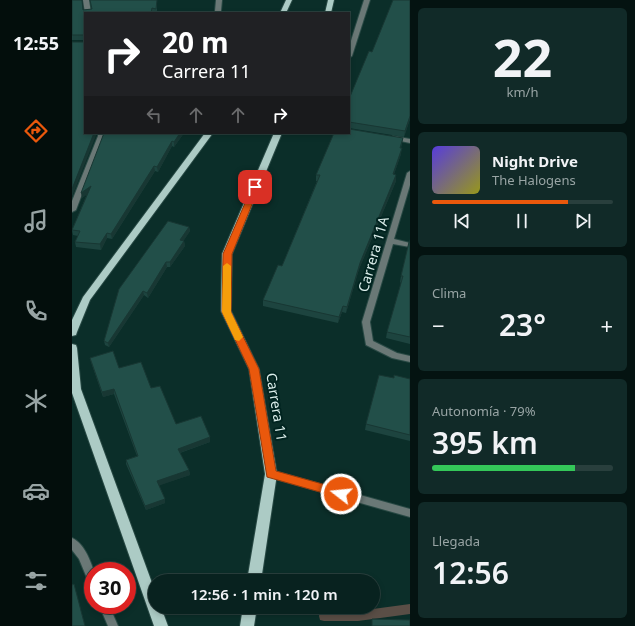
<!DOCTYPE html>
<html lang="es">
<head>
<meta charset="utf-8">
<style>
	:root { --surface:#08221f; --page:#112a28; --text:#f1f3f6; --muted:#98a4a4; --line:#293f3d; --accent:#ea580c }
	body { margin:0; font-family:"Noto Sans",sans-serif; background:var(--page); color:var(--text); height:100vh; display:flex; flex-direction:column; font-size:15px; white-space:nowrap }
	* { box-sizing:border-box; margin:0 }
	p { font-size:13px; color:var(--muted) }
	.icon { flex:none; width:22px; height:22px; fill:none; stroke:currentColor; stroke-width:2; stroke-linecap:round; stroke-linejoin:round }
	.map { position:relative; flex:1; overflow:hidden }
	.drawer { display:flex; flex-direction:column; gap:8px; padding:8px; background:#041311; width:225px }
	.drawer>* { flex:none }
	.banner { position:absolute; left:12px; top:12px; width:266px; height:122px; border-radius:0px; box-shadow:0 2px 6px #0003,0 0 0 1px var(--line); background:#202124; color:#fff; overflow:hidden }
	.speed { position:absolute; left:12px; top:562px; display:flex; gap:8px; font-size:20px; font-weight:700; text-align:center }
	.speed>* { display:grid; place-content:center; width:52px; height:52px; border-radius:50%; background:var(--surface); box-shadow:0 2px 6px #0003,0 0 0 1px var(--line); line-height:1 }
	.speed .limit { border:6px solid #d22; background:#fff; color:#111 }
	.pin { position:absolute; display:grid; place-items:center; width:34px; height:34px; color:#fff; margin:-17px; border-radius:8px; box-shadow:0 2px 6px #0006 }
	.me { position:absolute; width:44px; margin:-22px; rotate:286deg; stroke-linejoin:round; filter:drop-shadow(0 0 3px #0008) }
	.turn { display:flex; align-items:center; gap:14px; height:84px; padding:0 12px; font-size:18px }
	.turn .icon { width:52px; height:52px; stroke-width:2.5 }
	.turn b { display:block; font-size:28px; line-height:34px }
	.lanes { display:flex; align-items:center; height:38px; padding:0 12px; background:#0003; justify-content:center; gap:20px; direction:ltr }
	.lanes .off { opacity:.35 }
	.big { font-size:30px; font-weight:600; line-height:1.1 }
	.drawer .card { flex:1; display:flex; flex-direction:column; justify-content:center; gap:6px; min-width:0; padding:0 14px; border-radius:6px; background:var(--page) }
	.drawer .dial { align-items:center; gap:0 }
	.dial b { font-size:52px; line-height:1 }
	.song { display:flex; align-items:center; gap:12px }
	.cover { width:48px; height:48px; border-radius:6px; background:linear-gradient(135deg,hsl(250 70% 55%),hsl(60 70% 35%)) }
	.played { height:4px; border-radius:2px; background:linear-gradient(90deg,var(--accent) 75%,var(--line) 75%) }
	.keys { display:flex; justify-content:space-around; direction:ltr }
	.heat { display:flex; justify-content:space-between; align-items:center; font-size:22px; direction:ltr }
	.charge { height:6px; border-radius:3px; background:linear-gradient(90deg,#34c759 79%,var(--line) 0) }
	.trip { position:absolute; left:76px; top:574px; width:232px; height:40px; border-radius:20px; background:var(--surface); box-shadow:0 2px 6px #0003,0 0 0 1px var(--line); font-weight:600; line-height:40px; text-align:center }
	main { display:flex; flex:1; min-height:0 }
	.dock { display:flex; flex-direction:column; width:72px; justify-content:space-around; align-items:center; background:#030e0c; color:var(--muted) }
	.dock .icon { width:28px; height:28px }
	.dock .active { color:var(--accent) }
	.dock b { font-size:18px; color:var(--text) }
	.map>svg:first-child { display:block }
</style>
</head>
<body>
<main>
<nav class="dock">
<b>12:55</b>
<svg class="icon active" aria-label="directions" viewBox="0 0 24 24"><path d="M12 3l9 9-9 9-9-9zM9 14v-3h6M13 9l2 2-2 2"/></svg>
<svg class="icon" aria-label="music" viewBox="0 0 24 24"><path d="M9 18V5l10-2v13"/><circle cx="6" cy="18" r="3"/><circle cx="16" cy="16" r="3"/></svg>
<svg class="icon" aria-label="phone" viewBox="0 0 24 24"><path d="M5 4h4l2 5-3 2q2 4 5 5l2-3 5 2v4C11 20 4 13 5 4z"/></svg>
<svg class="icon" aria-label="climate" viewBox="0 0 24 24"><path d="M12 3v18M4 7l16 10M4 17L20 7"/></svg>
<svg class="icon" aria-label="car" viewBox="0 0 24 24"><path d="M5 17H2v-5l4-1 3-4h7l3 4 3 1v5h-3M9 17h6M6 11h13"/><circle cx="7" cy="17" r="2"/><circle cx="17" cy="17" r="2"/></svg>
<svg class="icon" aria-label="filters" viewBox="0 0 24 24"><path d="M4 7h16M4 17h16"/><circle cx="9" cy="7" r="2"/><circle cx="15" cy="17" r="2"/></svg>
</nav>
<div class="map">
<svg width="338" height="626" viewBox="0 0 338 626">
	<rect width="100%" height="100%" fill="#0b2e29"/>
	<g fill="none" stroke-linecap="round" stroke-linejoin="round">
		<polygon fill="#5a4e46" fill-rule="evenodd" points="338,604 338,614 286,621 252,621 248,620 247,616 248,612 252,611 286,611"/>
		<defs>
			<g id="minor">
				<polygon points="11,0 17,0 19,13 13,13"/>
				<polygon points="144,0 150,0 149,11 146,13 143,11"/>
				<polygon points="292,0 298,0 280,56 277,58 277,47"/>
				<polygon points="26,133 32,133 32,136 4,210 0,212 0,201 26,136"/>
				<polygon points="321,136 338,139 338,143 319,139 318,138"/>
				<polygon points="338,171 338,185 322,239 338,243 338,247 321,244 298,322 301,341 325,353 338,356 338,362 320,358 294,345 290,322 335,173"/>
				<polygon points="199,470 338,509 338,517 196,477 194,474 196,471"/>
				<path d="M0,538C12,543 18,560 22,571H21V585L17,583L7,559L0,550Z"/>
				<polygon points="27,605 37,605 46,626 36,626"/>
			</g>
			<g id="primary">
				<polygon points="214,0 220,0 214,13 208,13"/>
				<polygon points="256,0 262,0 259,13 253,13"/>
				<polygon points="133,133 141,133 18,300 5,332 4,335 0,336 0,320 11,297"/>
				<polygon points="202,133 210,133 160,254 159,311 187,369 205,474 189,581 175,581 193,474 177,369 149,311 150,254"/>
				<polygon points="0,344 4,345 5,348 9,389 83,591 83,607 89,607 96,626 82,626 0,393"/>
				<polygon points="171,607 185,607 182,626 168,626"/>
			</g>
		</defs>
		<use href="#minor" stroke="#284944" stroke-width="2"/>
		<use href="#primary" stroke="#284944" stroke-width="2"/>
		<use href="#minor" fill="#6a7876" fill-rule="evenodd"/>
		<use href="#primary" fill="#accbc5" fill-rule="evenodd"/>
	</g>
	<g fill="#1d443f">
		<polygon points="0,0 11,10 19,9 18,0 85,0 85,13 13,13 13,40 0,40"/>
		<polygon points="300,52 338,119 332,137 277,128 277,129 331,138 329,148 329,154 322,174 324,181 287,269 274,313 270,312 266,323 191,306 191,300 210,266 245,181 244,181 244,175 277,133 277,99"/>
		<polygon points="32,133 112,133 102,147 100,146 86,172 83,171 40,239 35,238 29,250 4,247 3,242 6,236 1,235 0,230 15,194 10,198"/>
		<polygon points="117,227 118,231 111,241 112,241 113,246 98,267 95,267 76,298 72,295 37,347 33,345 32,341"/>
		<polygon points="338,239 338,344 314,338 315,332 329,283 328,282 329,276"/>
		<polygon points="18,358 47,368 79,388 104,424 138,437 138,442 108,453 117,470 118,475 87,485 93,499 93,503 74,510 54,464 54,460 65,456 42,394 31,397 19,362"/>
		<polygon points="322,378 338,379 338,441 293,430 294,424"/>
	</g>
	<g fill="#183733">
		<polygon points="338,116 338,119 332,137 333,131"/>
		<polygon points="22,133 25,133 0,197 0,189"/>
		<polygon points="108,133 112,133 102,147 102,142"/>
		<polygon points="100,141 100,146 86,172 85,167"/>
		<polygon points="330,148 329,154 320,180 321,174"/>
		<polygon points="82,166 83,171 40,239 39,234"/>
		<polygon points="324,175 324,181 287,269 274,313 275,307 288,263"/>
		<polygon points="19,186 20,191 10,198 9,193"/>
		<polygon points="117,227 118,231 109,245 108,240"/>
		<polygon points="35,233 35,238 29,250 28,244"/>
		<polygon points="112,241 113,246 98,267 98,262"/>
		<polygon points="94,262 95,267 76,298 75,293"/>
		<polygon points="71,291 72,295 37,347 36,343"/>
		<polygon points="271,306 270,312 266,323 267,317"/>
		<polygon points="42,389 42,394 31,397 30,392"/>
		<polygon points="138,437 138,442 107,453 106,449"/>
		<polygon points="117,470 118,475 86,486 85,481"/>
		<polygon points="93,499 93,503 74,510 73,506"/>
	</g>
	<g fill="#224f49" stroke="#183733">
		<polygon points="0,0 10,0 11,10 20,9 18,0 85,0 84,9 80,8 79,13 13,13 13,35 0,35"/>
		<polygon points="321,0 338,0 338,116 333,131 277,122 277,99 297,51 300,52"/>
		<polygon points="13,41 13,133 22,133 0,189 0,42 12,42"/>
		<polygon points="277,126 277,129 331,138 328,148 330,148 321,174 324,175 288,263 275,307 271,306 267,317 191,300 206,265 210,266 248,175 244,175 262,133 277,133"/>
		<polygon points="32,133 108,133 102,142 100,141 85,167 82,166 39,234 35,233 28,244 3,242 8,231 0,230 19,186 9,193"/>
		<polygon points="96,221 117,227 108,240 112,241 98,262 94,262 75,293 71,291 36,343 32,341 47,289"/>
		<polygon points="337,242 338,242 338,337 315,332 331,276 329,276"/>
		<polygon points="41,351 47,368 69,362 79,388 88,386 104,424 129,416 138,437 106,449 117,470 85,481 93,499 73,506 54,460 66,456 42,389 30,392 18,358"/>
		<polygon points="307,375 322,378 322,375 338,379 338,435 294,424"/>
		<polygon points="2,584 13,626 0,626 0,585"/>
		<polygon points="300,619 338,620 338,626 300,626"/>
	</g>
	<polygon fill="#ea580c" stroke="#983908" points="183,184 187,187 160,254 159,312 187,369 204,471 272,490 274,494 272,497 269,498 195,477 177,369 150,312 151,254 180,187"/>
	<polygon fill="#f59e0b" points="155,263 159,266 159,312 171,337 167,341 163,340 150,312 151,266"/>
	<g text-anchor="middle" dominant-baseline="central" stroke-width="4" stroke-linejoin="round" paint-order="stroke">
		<g font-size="14" fill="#dceeeb" stroke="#012420">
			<text transform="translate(301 254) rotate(-74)">Carrera 11A</text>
			<text transform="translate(205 407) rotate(81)">Carrera 11</text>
		</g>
	</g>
</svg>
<div class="speed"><div class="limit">30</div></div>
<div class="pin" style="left:183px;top:187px;background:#d93025"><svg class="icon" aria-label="arrive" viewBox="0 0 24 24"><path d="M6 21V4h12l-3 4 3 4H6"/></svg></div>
<svg class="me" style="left:269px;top:494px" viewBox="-20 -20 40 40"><circle r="17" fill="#ea580c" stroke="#fff" stroke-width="3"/><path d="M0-11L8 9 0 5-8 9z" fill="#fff"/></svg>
<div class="trip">12:56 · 1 min · 120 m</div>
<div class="banner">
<div class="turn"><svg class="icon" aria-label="right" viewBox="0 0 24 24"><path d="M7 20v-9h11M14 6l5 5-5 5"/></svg><div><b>20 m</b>Carrera 11</div></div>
<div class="lanes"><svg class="icon off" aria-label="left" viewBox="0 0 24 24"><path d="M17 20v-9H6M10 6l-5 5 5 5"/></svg><svg class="icon off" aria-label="ahead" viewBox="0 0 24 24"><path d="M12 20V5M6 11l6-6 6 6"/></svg><svg class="icon off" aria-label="ahead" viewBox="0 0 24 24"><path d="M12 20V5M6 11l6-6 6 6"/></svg><svg class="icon" aria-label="right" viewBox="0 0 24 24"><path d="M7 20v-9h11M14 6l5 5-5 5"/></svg></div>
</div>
</div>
<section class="drawer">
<div class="card dial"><b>22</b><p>km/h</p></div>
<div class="card">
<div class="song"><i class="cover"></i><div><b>Night Drive</b><p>The Halogens</p></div></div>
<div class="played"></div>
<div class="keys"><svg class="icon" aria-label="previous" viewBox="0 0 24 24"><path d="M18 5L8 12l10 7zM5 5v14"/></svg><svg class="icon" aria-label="pause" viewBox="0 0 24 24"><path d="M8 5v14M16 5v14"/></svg><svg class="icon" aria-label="next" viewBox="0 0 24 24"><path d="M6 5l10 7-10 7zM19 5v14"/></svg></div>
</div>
<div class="card"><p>Clima</p>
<div class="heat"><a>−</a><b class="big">23°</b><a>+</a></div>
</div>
<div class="card"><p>Autonomía · 79%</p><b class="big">395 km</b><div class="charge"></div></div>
<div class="card"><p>Llegada</p><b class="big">12:56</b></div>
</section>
</main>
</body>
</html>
